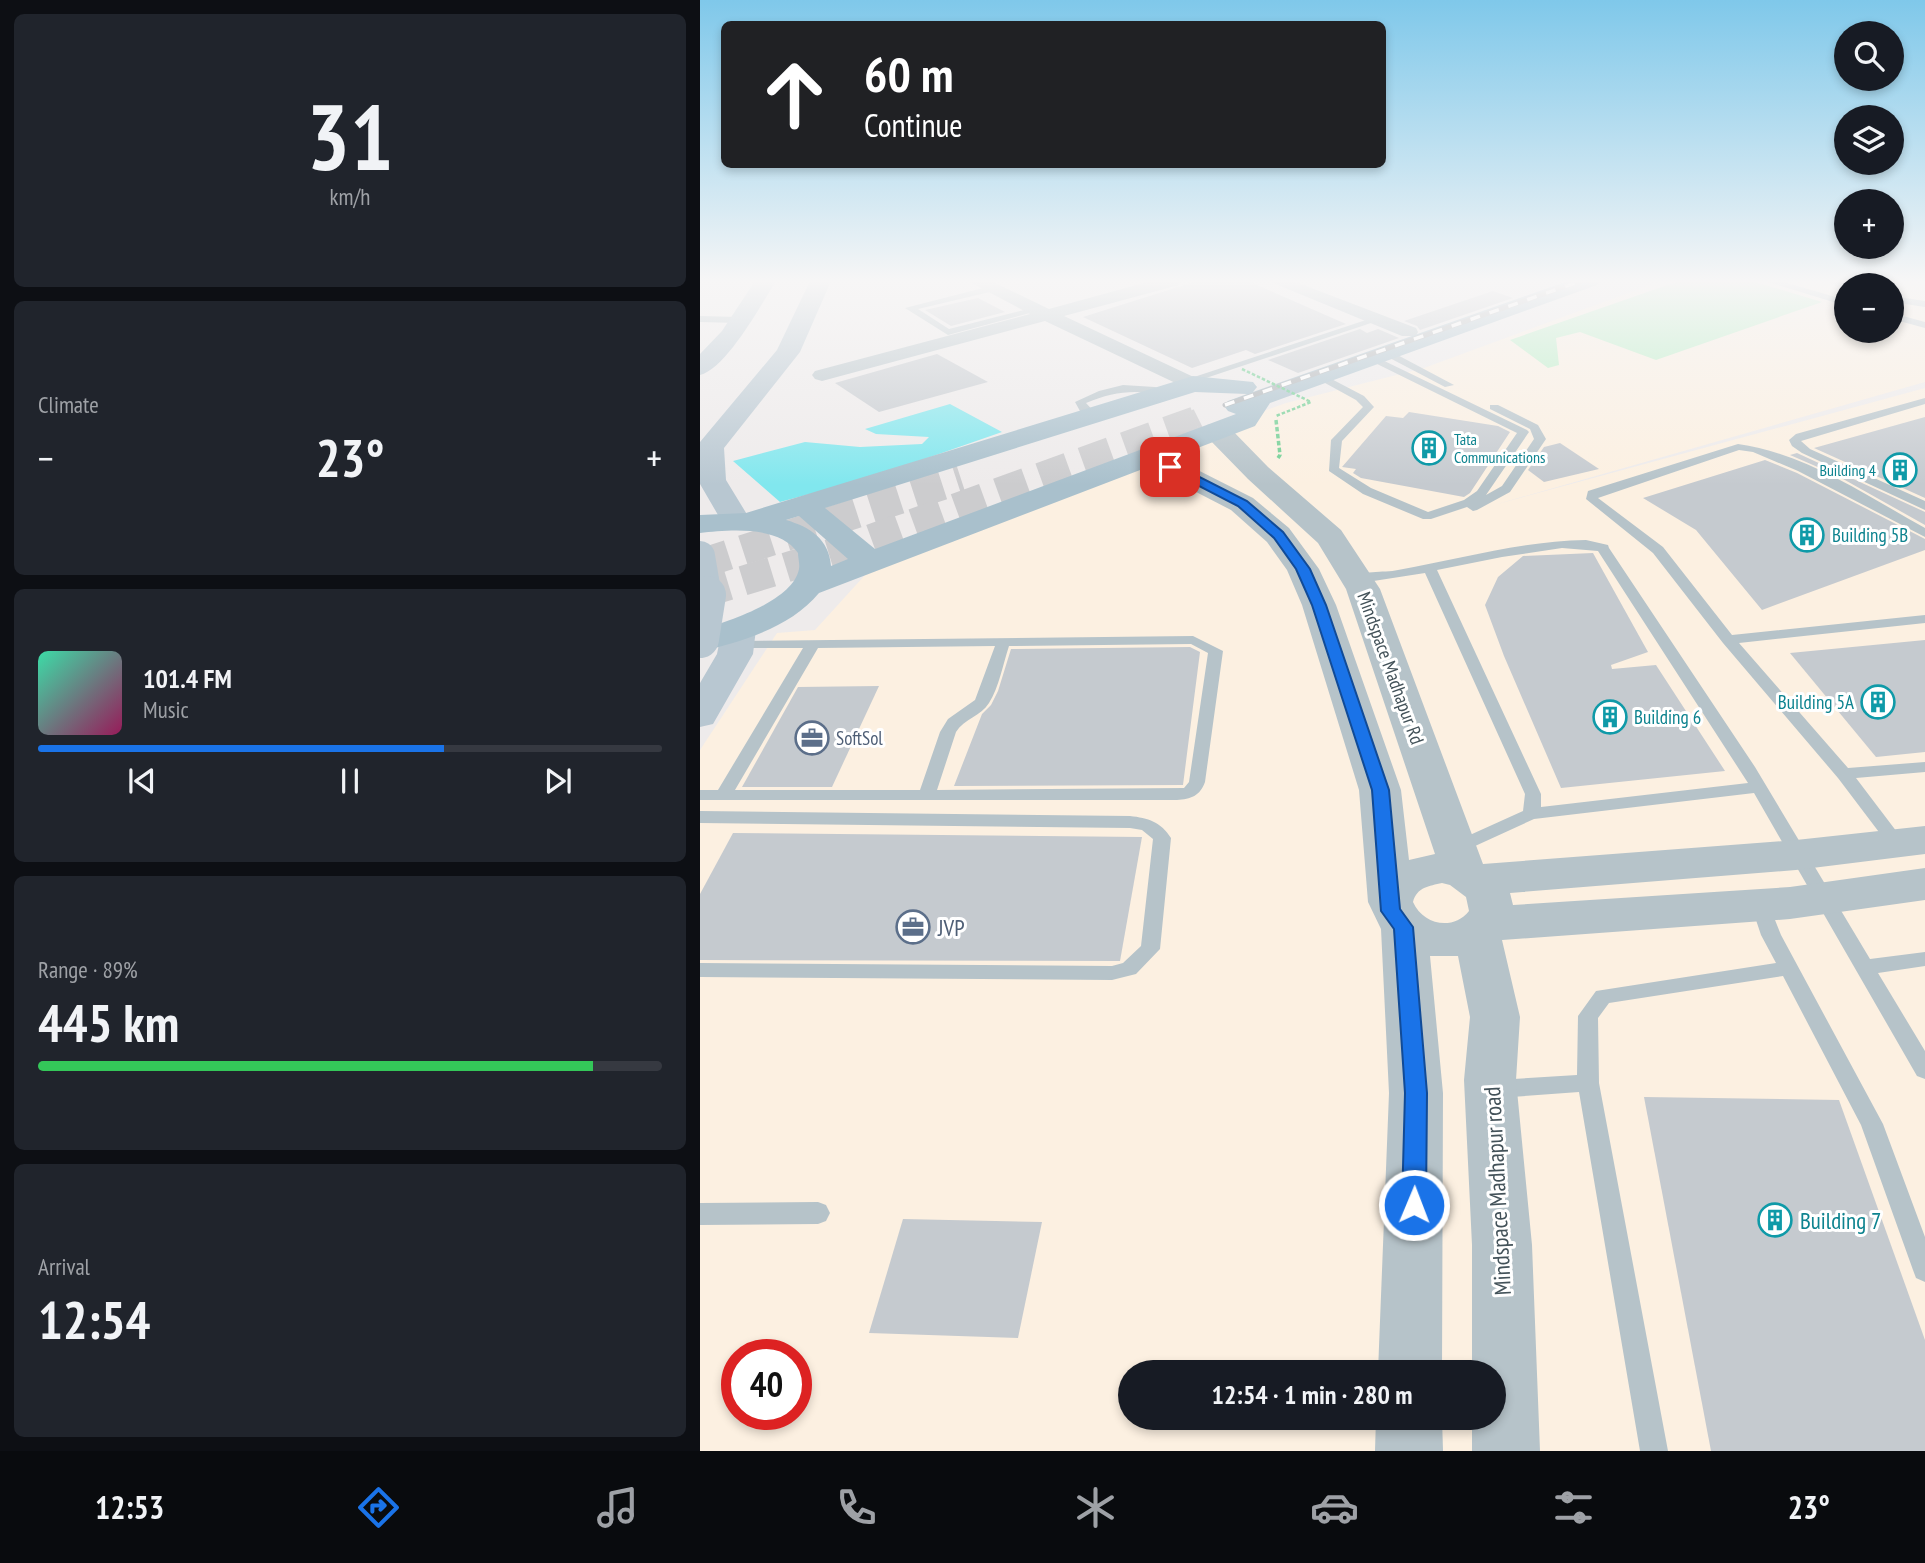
<!DOCTYPE html>
<html lang="en">
<head>
<meta charset="utf-8">
<style>
	:root { --surface:#171b24; --page:#20242c; --text:#f1f3f6; --muted:#9ea1a6; --line:#363941; --accent:#1a73e8 }
	body { margin:0; font-family:"PT Sans Narrow",sans-serif; background:var(--page); color:var(--text); height:100vh; display:flex; flex-direction:column; font-size:26px; white-space:nowrap }
	* { box-sizing:border-box; margin:0 }
	p { font-size:23px; color:var(--muted) }
	.icon { flex:none; width:38px; height:38px; fill:none; stroke:currentColor; stroke-width:2; stroke-linecap:round; stroke-linejoin:round }
	.map { position:relative; flex:1; overflow:hidden }
	.side { display:flex; flex-direction:column; gap:14px; padding:14px; background:#0d0f14; width:700px }
	.side>* { flex:none }
	.banner { position:absolute; left:21px; top:21px; width:665px; height:147px; border-radius:10px; box-shadow:0 4px 10px #0003; background:#202124; color:#fff; overflow:hidden }
	.fabs { position:absolute; left:1134px; top:21px; display:grid; gap:14px }
	.fabs a { display:grid; place-items:center; width:70px; height:70px; border-radius:50%; background:var(--surface); box-shadow:0 4px 10px #0003; font-size:35px }
	.speed { position:absolute; left:21px; top:1339px; display:flex; gap:14px; font-size:35px; font-weight:700; text-align:center }
	.speed>* { display:grid; place-content:center; width:91px; height:91px; border-radius:50%; background:var(--surface); box-shadow:0 4px 10px #0003; line-height:1 }
	.speed .limit { border:10px solid #d22; background:#fff; color:#111 }
	.pin { position:absolute; display:grid; place-items:center; width:60px; height:60px; color:#fff; margin:-30px; border-radius:14px; box-shadow:0 4px 10px #0006 }
	.me { position:absolute; width:77px; margin:-38px; rotate:1deg; stroke-linejoin:round; filter:drop-shadow(0 0 5px #0008) }
	.turn { display:flex; align-items:center; gap:24px; height:147px; padding:0 28px; font-size:32px }
	.turn .icon { width:91px; height:91px; stroke-width:2.5 }
	.turn b { display:block; font-size:49px; line-height:60px }
	.big { font-size:52px; font-weight:700; line-height:1.1 }
	.side .widget { flex:1; display:flex; flex-direction:column; justify-content:center; gap:10px; min-width:0; padding:0 24px; border-radius:10px; background:var(--page) }
	.side .dial { align-items:center; gap:0 }
	.dial b { font-size:91px; line-height:1 }
	.song { display:flex; align-items:center; gap:21px }
	.cover { width:84px; height:84px; border-radius:10px; background:linear-gradient(135deg,hsl(160 70% 55%),hsl(330 70% 35%)) }
	.played { height:7px; border-radius:4px; background:linear-gradient(90deg,var(--accent) 65%,var(--line) 65%) }
	.keys { display:flex; justify-content:space-around; direction:ltr }
	.heat { display:flex; justify-content:space-between; align-items:center; font-size:38px; direction:ltr }
	.charge { height:10px; border-radius:5px; background:linear-gradient(90deg,#34c759 89%,var(--line) 0) }
	.trip { position:absolute; left:418px; top:1360px; width:388px; height:70px; border-radius:35px; background:var(--surface); box-shadow:0 4px 10px #0003; font-weight:700; line-height:70px; text-align:center }
	.tab-bar { display:flex; height:112px; justify-content:space-around; align-items:center; background:#090b0e; color:var(--muted) }
	.tab-bar .icon { width:49px; height:49px }
	.tab-bar .on { color:var(--accent) }
	.tab-bar b { font-size:32px; color:var(--text) }
	main { display:flex; flex:1; min-height:0 }
	.map>svg:first-child { display:block }
</style>
</head>
<body>
<main>
<section class="side">
<div class="widget dial"><b>31</b><p>km/h</p></div>
<div class="widget"><p>Climate</p>
<div class="heat"><a>−</a><b class="big">23°</b><a>+</a></div>
</div>
<div class="widget">
<div class="song"><i class="cover"></i><div><b>101.4 FM</b><p>Music</p></div></div>
<div class="played"></div>
<div class="keys"><svg class="icon" aria-label="previous" viewBox="0 0 24 24"><path d="M18 5L8 12l10 7zM5 5v14"/></svg><svg class="icon" aria-label="pause" viewBox="0 0 24 24"><path d="M8 5v14M16 5v14"/></svg><svg class="icon" aria-label="next" viewBox="0 0 24 24"><path d="M6 5l10 7-10 7zM19 5v14"/></svg></div>
</div>
<div class="widget"><p>Range · 89%</p><b class="big">445 km</b><div class="charge"></div></div>
<div class="widget"><p>Arrival</p><b class="big">12:54</b></div>
</section>
<div class="map">
<svg width="1225" height="1451" viewBox="0 0 1225 1451">
	<rect width="100%" height="100%" fill="#eeebeb"/>
	<path fill="#fcf0e1" fill-rule="evenodd" d="M961,281H1225V382L794,505L1225,388V1451H0V750L77,633L115,630L166,574L394,473L586,403L724,368ZM1146,285H1192V331H1146ZM37,1354H96V1414H37ZM430,1372H794V1418H430Z"/>
	<polygon fill="#b6efc4" points="979,281 1052,281 1122,302 956,360 880,332 856,338 859,365 848,368 810,340"/>
	<polygon fill="#81e7ee" points="250,404 302,432 173,477 80,502 33,461 105,442 160,447 222,444 229,437 176,434 165,429"/>
	<g fill="#c5cacf">
		<polygon points="497,281 548,281 646,324 555,354 546,350 492,368 383,317"/>
		<polygon points="793,291 813,298 720,330 717,326 704,321"/>
		<polygon points="278,298 305,312 251,326 225,310"/>
		<polygon points="660,329 667,333 678,329 699,338 598,373 568,360"/>
		<polygon points="237,354 288,382 179,412 135,383"/>
		<polygon points="709,412 798,426 810,432 770,493 764,497 661,478 653,473 656,469 642,467 686,416 703,418"/>
		<polygon points="1225,417 1225,498 1114,448"/>
		<polygon points="860,443 899,469 844,482 828,470 844,447"/>
		<polygon points="1097,453 1225,512 1225,525 1136,475 1090,455"/>
		<polygon points="1065,460 1097,473 1225,539 1225,550 1062,610 996,530 943,498"/>
		<polygon points="893,553 948,652 911,665 912,669 956,665 1025,771 861,788 804,656 785,605 798,577 823,556"/>
		<polygon points="1225,640 1225,752 1176,757 1090,653"/>
		<polygon points="490,647 500,652 483,785 254,786 282,714 291,705 298,691 311,649"/>
		<polygon points="179,686 132,787 42,787 98,687"/>
		<polygon points="33,833 442,837 420,961 0,960 0,894"/>
		<polygon points="944,1097 1139,1100 1225,1340 1225,1451 1011,1451"/>
		<polygon points="203,1219 342,1222 318,1338 169,1333"/>
	</g>
	<g fill="none" stroke-linecap="round" stroke-linejoin="round">
		<polyline stroke="#ccccce" stroke-width="24" stroke-dasharray="24 11" stroke-linecap="butt" points="495,422 499,420"/>
		<g stroke="#ccccce" stroke-width="30" stroke-dasharray="30 15" stroke-linecap="butt">
			<polyline points="0,564 261,479"/>
			<polyline points="0,594 130,554 499,420"/>
		</g>
		<polyline stroke="#6dce90" stroke-width="3.5" stroke-dasharray="4.5 2.5" stroke-linecap="butt" points="576,420 580,455 578,458"/>
		<g fill="#b6c3c9" fill-rule="evenodd">
			<polygon points="1065,281 1080,281 1146,300 1146,306"/>
			<polygon points="1126,281 1138,281 1147,285 1146,291"/>
			<polygon points="291,286 294,287 294,291 218,309 249,329 336,307 341,310 248,335 205,308"/>
			<polygon points="1192,296 1225,301 1225,307 1192,302"/>
			<polygon points="1192,313 1225,322 1225,328 1192,319"/>
			<polygon points="0,316 39,317 44,320 39,323 0,322"/>
			<polygon points="672,318 680,320 491,383 482,381"/>
			<polygon points="684,351 690,351 754,385 745,387 684,355"/>
			<polygon points="672,355 827,430 829,432 786,495 802,486 834,439 830,429 790,409 790,405 798,405 838,425 846,439 810,492 777,510 773,511 767,507 731,519 723,519 663,494 629,471 631,440 663,407 656,400 616,378 616,374 620,373 664,396 674,407 642,441 639,468 671,488 728,512 764,500 777,491 817,433 669,360 669,356"/>
			<path d="M423,385L455,387L472,393L467,396C437,389 414,391 386,403L398,416L393,419L380,411L375,402L399,391Z"/>
			<polygon points="1225,398 1225,404 1101,441 1110,449 1225,501 1225,510 1102,453 1092,446 1089,440 1096,434"/>
			<path d="M1038,444C1105,453 1167,496 1225,528V537L1098,471L1053,452L1039,450L898,498L963,547L1032,635L1225,615V623L1039,643L1148,768L1225,762V772L1156,778L1203,840L1206,844L1203,848H1191L1138,778L1023,643L953,553L886,499L888,491Z"/>
			<path d="M886,540L908,545L909,548L1055,767L1170,959L1225,952V966L1178,973L1225,1051V1079L1217,1076L1054,793L834,819L762,852H750L747,848L750,844L823,811L825,794L725,573L667,582L657,583L650,579C660,570 684,573 698,570C760,559 822,541 886,540ZM862,548L898,551L1048,783L841,807V794L737,570L802,557Z"/>
			<path d="M493,636L523,651L505,782C500,796 491,799 477,800H0V790H18L103,648H38L33,647L31,644L33,641ZM491,644L508,653L489,782L484,788L237,790L256,732C264,719 281,716 289,703C299,687 303,664 309,646ZM295,646L275,700L248,719L240,732L220,790H35L118,648Z"/>
			<path d="M0,811L430,816C448,818 461,822 471,838L460,949L436,974L412,980L0,977V963L412,966L423,963L441,946L453,839L442,830L430,828L0,823Z"/>
			<polygon points="1060,898 1067,900 1081,935 1183,1124 1225,1237 1225,1282 1216,1278 1213,1270 1161,1125 1083,976 909,1003 898,1018 899,1083 968,1451 940,1451 879,1092 797,1098 789,1095 786,1089 789,1083 797,1080 877,1075 878,1016 896,991 1076,963 1061,935 1051,905 1053,900"/>
			<polygon points="118,1202 126,1205 130,1213 126,1221 118,1224 0,1225 0,1203"/>
		</g>
		<g fill="#b6c3c9" fill-rule="evenodd">
			<polygon points="268,281 291,281 349,309 451,281 481,281 479,285 364,316 500,380 503,384 500,388 486,388 345,321 122,381 115,379 112,375 115,371 330,314"/>
			<polygon points="568,281 593,281 716,328 718,332 716,336 702,336"/>
		</g>
		<g fill="#b6c3c9" fill-rule="evenodd">
			<path d="M517,423L527,425L568,467L641,530L680,589L783,864L1096,840L1225,826V854L1096,870L810,893L813,905L1090,887L1225,868V900L1090,919L802,940L820,1017L816,1080L832,1245L840,1451H772V1418H794V1372H772V1245L764,1080L770,1017L758,956H730L743,1093L742,1372H678L689,1093L681,929L668,902L659,790L602,605L587,570L567,542L531,510L440,463L436,457L440,451L450,449L460,451L553,498L589,528L619,569L636,605L701,790L709,860L735,854L646,589L618,543L548,479L507,437L504,431L507,425ZM742,883L750,885L766,897L769,911C753,931 723,925 713,902C717,887 729,886 742,883Z"/>
			<polygon points="676,1418 742,1418 743,1451 675,1451"/>
		</g>
		<g fill="#b8c7d1" fill-rule="evenodd">
			<path d="M55,281H76C61,305 26,369 0,375V354L22,331Z"/>
			<polygon points="110,281 131,281 100,352 24,448 26,480 51,521 47,527 36,530 25,527 0,484 0,442 77,350"/>
			<polygon points="39,619 51,622 56,629 53,654 13,724 0,727 0,683 17,654 22,629 27,622"/>
		</g>
		<path fill="#a9c0cc" fill-rule="evenodd" d="M868,281H900L897,285L570,403L555,426L119,593C90,628 42,641 0,652V630C27,622 93,601 99,569C100,564 98,558 98,553C79,525 29,530 0,533V515L46,513L493,376L553,382L557,387L553,392ZM495,392L547,394L528,401L524,406L528,411L536,414L175,549L125,508ZM99,516L148,559L131,566C129,539 110,527 86,520Z"/>
		<defs>
			<polyline id="rail" points="525,405 881,281"/>
		</defs>
		<use href="#rail" stroke="#adb2b6" stroke-width="5"/>
		<use href="#rail" stroke="#fff" stroke-width="3.5" stroke-dasharray="10" stroke-linecap="butt"/>
		<polyline stroke="#6dce90" stroke-width="2.5" stroke-dasharray="3.5 2" stroke-linecap="butt" points="542,369 611,402 576,416"/>
		<polyline stroke="#b8c7d1" stroke-width="30" points="0,556 7,597"/>
		<polyline stroke="#b8c7d1" stroke-width="38" points="0,639 7,595"/>
	</g>
	<linearGradient id="sky" x2="0" y2="1"><stop stop-color="#7fc8ea"/><stop offset="0.58" stop-color="#f7f6f6"/><stop offset="1" stop-color="#f7f6f6" stop-opacity="0"/></linearGradient>
	<rect width="1225" height="485" fill="url(#sky)"/>
	<polygon fill="#1a73e8" stroke="#114b97" stroke-width="2" points="466,464 474,464 547,501 583,532 610,569 626,605 689,790 700,909 713,927 727,1093 726,1205 722,1212 714,1215 706,1212 702,1205 705,1093 694,929 681,911 672,790 612,605 596,569 574,538 538,506 466,469"/>
	<defs>
		<symbol id="building-ring" viewBox="-11 -11 22 22"><circle r="9.5" fill="#fff" stroke="#0f9aa8" stroke-width="1.5"/><path d="M-4-6H4V6H1V3H-1V6H-4ZM-2.5-4.3h1.7v1.8h-1.7ZM.8-4.3h1.7v1.8H.8ZM-2.5-1h1.7V.8h-1.7ZM.8-1h1.7V.8H.8Z" fill="#0f9aa8"/></symbol>
		<symbol id="office-ring" viewBox="-11 -11 22 22"><circle r="9.5" fill="#fff" stroke="#5c6f8a" stroke-width="1.5"/><path d="M-6-3h4V-5.5h4V-3h4V5H-6ZM-1-4.5V-3h2v-1.5ZM-6 0V1H6V0Z" fill="#5c6f8a"/></symbol>
	</defs>
	<g fill-rule="evenodd">
		<use href="#building-ring" x="710" y="429" width="38" height="38"/>
		<use href="#building-ring" x="1181" y="451" width="38" height="38"/>
		<use href="#building-ring" x="1088" y="516" width="38" height="38"/>
		<use href="#building-ring" x="1159" y="683" width="38" height="38"/>
		<use href="#building-ring" x="891" y="698" width="38" height="38"/>
		<use href="#office-ring" x="93" y="719" width="38" height="38"/>
		<use href="#office-ring" x="194" y="908" width="38" height="38"/>
		<use href="#building-ring" x="1056" y="1201" width="38" height="38"/>
	</g>
	<g text-anchor="middle" dominant-baseline="central" stroke-width="6" stroke-linejoin="round" paint-order="stroke">
		<g font-size="16" fill="#0d838f" stroke="#fff" text-anchor="start">
			<text x="754" y="439">Tata<tspan x="754" dy="18">Communications</tspan></text>
			<text x="1176" y="470" text-anchor="end">Building 4</text>
		</g>
		<g font-size="19" fill="#0d838f" stroke="#fff" text-anchor="start">
			<text x="1132" y="535">Building 5B</text>
			<text x="1154" y="702" text-anchor="end">Building 5A</text>
			<text x="934" y="717">Building 6</text>
		</g>
		<g font-size="19" fill="#435259" stroke="#fff">
			<text transform="translate(691 668) rotate(70)">Mindspace Madhapur Rd</text>
		</g>
		<g font-size="19" fill="#4e5e75" stroke="#fff" text-anchor="start">
			<text x="136" y="738">SoftSol</text>
		</g>
		<g font-size="23" fill="#4e5e75" stroke="#fff" text-anchor="start">
			<text x="238" y="927">JVP</text>
		</g>
		<g font-size="23" fill="#435259" stroke="#fff">
			<text transform="translate(797 1191) rotate(-93)">Mindspace Madhapur road</text>
		</g>
		<g font-size="23" fill="#0d838f" stroke="#fff" text-anchor="start">
			<text x="1100" y="1220">Building 7</text>
		</g>
	</g>
</svg>
<div class="fabs">
<a><svg class="icon" aria-label="search" viewBox="0 0 24 24"><circle cx="10" cy="10" r="6"/><path d="M15 15l6 6"/></svg></a>
<a><svg class="icon" aria-label="layers" viewBox="0 0 24 24"><path d="M12 4l9 5-9 5-9-5zM3 14l9 5 9-5"/></svg></a>
<a>+</a>
<a>−</a>
</div>
<div class="speed"><div class="limit">40</div></div>
<div class="pin" style="left:470px;top:467px;background:#d93025"><svg class="icon" aria-label="arrive" viewBox="0 0 24 24"><path d="M6 21V4h12l-3 4 3 4H6"/></svg></div>
<svg class="me" style="left:714px;top:1205px" viewBox="-20 -20 40 40"><circle r="17" fill="#1a73e8" stroke="#fff" stroke-width="3"/><path d="M0-11L8 9 0 5-8 9z" fill="#fff"/></svg>
<div class="trip">12:54 · 1 min · 280 m</div>
<div class="banner">
<div class="turn"><svg class="icon" aria-label="ahead" viewBox="0 0 24 24"><path d="M12 20V5M6 11l6-6 6 6"/></svg><div><b>60 m</b>Continue</div></div>
</div>
</div>
</main>
<nav class="tab-bar">
<b>12:53</b>
<svg class="icon on" aria-label="directions" viewBox="0 0 24 24"><path d="M12 3l9 9-9 9-9-9zM9 14v-3h6M13 9l2 2-2 2"/></svg>
<svg class="icon" aria-label="music" viewBox="0 0 24 24"><path d="M9 18V5l10-2v13"/><circle cx="6" cy="18" r="3"/><circle cx="16" cy="16" r="3"/></svg>
<svg class="icon" aria-label="phone" viewBox="0 0 24 24"><path d="M5 4h4l2 5-3 2q2 4 5 5l2-3 5 2v4C11 20 4 13 5 4z"/></svg>
<svg class="icon" aria-label="climate" viewBox="0 0 24 24"><path d="M12 3v18M4 7l16 10M4 17L20 7"/></svg>
<svg class="icon" aria-label="car" viewBox="0 0 24 24"><path d="M5 17H2v-5l4-1 3-4h7l3 4 3 1v5h-3M9 17h6M6 11h13"/><circle cx="7" cy="17" r="2"/><circle cx="17" cy="17" r="2"/></svg>
<svg class="icon" aria-label="filters" viewBox="0 0 24 24"><path d="M4 7h16M4 17h16"/><circle cx="9" cy="7" r="2"/><circle cx="15" cy="17" r="2"/></svg>
<b>23°</b>
</nav>
</body>
</html>
